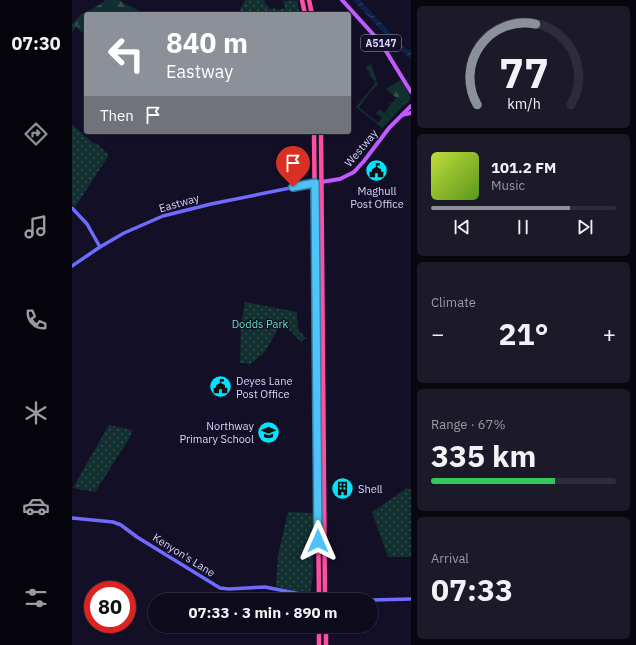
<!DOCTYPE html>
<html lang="en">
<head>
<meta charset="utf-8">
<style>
	:root { --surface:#0e0b1c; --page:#1c1929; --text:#f1f3f6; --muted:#9b9ba3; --line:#2e2b3b; --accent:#8c9099 }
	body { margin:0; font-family:"IBM Plex Sans",sans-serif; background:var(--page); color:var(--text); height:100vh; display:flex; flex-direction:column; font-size:15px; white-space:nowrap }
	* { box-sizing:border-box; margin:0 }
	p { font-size:13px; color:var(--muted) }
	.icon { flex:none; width:22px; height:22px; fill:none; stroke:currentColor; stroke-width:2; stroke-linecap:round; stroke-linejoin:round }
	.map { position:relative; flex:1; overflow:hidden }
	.sheet { display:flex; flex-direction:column; gap:6px; padding:6px; background:#08060f; width:225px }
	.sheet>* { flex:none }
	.banner { position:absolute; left:12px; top:12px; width:267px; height:122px; border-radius:4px; box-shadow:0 1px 3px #0004,0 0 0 1px var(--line); background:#8c9099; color:#fff; overflow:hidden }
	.speed { position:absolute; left:12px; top:581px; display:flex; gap:8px; font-size:20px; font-weight:700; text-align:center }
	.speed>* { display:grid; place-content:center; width:52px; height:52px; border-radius:50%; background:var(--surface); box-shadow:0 1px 3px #0004,0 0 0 1px var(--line); line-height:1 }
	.speed .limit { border:6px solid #d22; background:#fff; color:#111 }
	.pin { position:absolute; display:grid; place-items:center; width:34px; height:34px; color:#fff; margin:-41px -17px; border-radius:50% 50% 50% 0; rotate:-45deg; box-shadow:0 0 4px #0007 }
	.pin .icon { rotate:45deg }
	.me { position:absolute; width:44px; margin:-22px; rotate:0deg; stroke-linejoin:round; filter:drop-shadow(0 0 3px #0008) }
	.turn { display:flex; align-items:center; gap:14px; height:84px; padding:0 16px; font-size:18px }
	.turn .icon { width:52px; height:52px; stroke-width:2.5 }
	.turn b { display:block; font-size:28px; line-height:34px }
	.then { display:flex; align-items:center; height:38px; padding:0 16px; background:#0003; gap:8px; font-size:15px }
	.big { font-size:30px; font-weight:700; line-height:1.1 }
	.sheet .tile { flex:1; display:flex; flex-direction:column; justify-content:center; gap:6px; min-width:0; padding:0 14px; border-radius:6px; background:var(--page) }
	.sheet .dial { align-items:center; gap:0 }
	.dial svg { height:104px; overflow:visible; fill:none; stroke:var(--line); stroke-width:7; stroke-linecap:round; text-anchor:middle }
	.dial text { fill:var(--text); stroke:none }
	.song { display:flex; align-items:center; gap:12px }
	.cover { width:48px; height:48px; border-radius:6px; background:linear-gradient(135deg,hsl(70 70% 55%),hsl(90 70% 35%)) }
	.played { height:4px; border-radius:2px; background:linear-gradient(90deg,var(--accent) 75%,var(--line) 75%) }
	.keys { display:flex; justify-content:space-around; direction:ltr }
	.heat { display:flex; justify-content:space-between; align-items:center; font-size:22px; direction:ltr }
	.charge { height:6px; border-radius:3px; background:linear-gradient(90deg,#34c759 67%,var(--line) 0) }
	.trip { position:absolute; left:76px; top:593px; width:230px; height:40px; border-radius:20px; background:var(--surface); box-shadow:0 1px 3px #0004,0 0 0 1px var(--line); font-weight:700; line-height:40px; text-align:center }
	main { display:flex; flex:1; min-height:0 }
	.tabs { display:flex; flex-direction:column; width:72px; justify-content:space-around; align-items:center; background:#06040b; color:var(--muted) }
	.tabs .icon { width:28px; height:28px }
	.tabs .current { color:var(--accent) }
	.tabs b { font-size:18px; color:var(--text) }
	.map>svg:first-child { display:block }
</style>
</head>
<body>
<main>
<nav class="tabs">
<b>07:30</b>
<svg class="icon current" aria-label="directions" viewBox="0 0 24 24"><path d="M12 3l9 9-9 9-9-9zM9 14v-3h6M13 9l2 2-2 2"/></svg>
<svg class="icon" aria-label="music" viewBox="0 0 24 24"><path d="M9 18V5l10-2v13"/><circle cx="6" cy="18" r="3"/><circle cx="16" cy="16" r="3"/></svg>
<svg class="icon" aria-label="phone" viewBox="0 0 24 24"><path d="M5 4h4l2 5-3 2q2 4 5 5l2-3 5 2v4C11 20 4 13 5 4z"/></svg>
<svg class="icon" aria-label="climate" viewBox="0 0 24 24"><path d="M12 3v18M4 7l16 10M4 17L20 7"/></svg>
<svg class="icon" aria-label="car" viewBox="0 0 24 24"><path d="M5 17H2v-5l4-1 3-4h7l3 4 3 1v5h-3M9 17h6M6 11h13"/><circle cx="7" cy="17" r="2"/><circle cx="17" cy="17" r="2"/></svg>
<svg class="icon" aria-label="filters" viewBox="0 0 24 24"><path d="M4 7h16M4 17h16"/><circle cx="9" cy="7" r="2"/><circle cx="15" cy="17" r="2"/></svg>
</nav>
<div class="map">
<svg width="339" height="645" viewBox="0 0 339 645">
	<defs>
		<pattern id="forest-firs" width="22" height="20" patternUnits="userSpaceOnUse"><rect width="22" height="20" fill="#12302f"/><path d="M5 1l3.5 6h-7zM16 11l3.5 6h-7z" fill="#344d4e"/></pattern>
		<pattern id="park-dots" width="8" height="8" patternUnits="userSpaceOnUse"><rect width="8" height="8" fill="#12302f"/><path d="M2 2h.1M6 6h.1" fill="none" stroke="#344d4e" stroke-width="1.8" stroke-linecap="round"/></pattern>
		<pattern id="water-waves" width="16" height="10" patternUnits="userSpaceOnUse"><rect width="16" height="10" fill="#0c2248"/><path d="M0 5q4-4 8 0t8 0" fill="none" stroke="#2f4163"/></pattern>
	</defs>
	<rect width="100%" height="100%" fill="#130f26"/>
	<g fill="#12302f">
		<polygon points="299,64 306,85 300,90 287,107 306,123 310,118 308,116 309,115 308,116 304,114 307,109 320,118 310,128 284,107 303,84 302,83 304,82 298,76 297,71 295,71 294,67"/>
		<polygon points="324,98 329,102 327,105 329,108 320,118 313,112 319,104 316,101 320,103"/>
	</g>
	<g fill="url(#forest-firs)">
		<path d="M33,0H48C55,8 61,4 69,14H60L52,11C47,14 47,14 41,11L32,14H14V36L4,27L0,33V24L10,14L29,4Z"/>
		<polygon points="329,80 338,96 338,100 329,108 327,105 329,102 314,89"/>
	</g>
	<g fill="url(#park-dots)">
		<polygon points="173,0 192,0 194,5 196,5 197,8 199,9 202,8 206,10 213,8 211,1 225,0 228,14 166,14"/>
		<polygon points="0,124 22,144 24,143 37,155 3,207 0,204"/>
		<polygon points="173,302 225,312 226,330 234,338 229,342 213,325 208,326 192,353 177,365 174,363 168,363 169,325"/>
		<polygon points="37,425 61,430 57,439 23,492 1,488 7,477"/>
		<polygon points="335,488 339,490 339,557 316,557 300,512"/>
		<polygon points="216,512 241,513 241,575 238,595 204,587 206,555"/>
	</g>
	<path fill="url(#water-waves)" d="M281,0H288L329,44L331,47L339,51V58C332,54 329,49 323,45Z"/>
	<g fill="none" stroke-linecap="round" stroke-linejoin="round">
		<g stroke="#0c2248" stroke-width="1">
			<polyline points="22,14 34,5 38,0"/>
			<polyline points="0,29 14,20"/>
		</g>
		<g stroke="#6f6bff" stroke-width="3.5">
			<polyline points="0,208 15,224 28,247"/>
			<polyline points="0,266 28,247 52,233 91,216 139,204 243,183"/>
			<polyline points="0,518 41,522 49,525 65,537 148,588 157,589 193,587 238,596 266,595 297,600"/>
			<polyline points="299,600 339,599"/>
		</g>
		<g stroke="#c25bff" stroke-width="4">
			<polyline points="270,0 309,43 339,92"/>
			<polyline points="330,115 339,113"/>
			<polyline points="243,183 268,179 282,172 292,161 317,128 339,106"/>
			<polyline points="243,197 246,186 249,182"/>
		</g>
		<g stroke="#ff4fa3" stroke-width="4.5">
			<polyline points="230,0 233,14"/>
			<polyline points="237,0 240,14"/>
			<polyline points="242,132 247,600"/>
			<polyline points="249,132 253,600"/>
			<polyline points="247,320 247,307 249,300"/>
			<polyline points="247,626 247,645"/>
			<polyline points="254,626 254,645"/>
		</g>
	</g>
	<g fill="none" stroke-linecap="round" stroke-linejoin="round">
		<defs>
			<polyline id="route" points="221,187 243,183 246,541"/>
		</defs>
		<use href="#route" stroke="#337fa1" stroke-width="10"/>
		<use href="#route" stroke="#4fc3f7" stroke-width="7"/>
	</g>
	<defs>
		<symbol id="civic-disc" viewBox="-11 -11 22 22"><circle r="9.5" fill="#00e5ff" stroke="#130f26"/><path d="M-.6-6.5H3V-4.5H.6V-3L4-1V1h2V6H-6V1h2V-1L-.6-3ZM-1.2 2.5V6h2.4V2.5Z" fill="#111"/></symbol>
		<symbol id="school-disc" viewBox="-11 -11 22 22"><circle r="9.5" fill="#00e5ff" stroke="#130f26"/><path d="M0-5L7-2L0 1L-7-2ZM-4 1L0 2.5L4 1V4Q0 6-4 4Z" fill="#111"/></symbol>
		<symbol id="building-disc" viewBox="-11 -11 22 22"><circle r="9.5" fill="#00e5ff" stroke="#130f26"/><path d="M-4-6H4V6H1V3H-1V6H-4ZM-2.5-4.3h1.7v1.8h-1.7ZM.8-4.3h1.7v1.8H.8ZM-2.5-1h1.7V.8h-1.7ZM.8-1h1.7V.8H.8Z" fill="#111"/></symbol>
	</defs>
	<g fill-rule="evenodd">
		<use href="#civic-disc" x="292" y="158" width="25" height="25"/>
		<use href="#civic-disc" x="136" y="374" width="25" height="25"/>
		<use href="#school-disc" x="184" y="420" width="25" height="25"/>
		<use href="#building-disc" x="258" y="476" width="25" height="25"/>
	</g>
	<g text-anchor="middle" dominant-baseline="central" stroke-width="3" stroke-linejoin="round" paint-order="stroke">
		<rect fill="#130f26" stroke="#9e99be" stroke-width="1" x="289" y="35" width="40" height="16" rx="3"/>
		<g font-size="10" font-weight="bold" fill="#d9d4ff">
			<text x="309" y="43">A5147</text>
		</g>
		<g font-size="11" fill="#d9d4ff" stroke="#130f26">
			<text transform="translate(289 148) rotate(-50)">Westway</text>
			<text transform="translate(107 203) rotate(-16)">Eastway</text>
			<text transform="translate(112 555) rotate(32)">Kenyon's Lane</text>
		</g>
		<g font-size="11" fill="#d9d4ff" stroke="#130f26" text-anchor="start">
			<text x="305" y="191" text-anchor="middle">Maghull<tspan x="305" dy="13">Post Office</tspan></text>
			<text x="164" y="381">Deyes Lane<tspan x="164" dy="13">Post Office</tspan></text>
			<text x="182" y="426" text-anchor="end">Northway<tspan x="182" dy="13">Primary School</tspan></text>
			<text x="286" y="489">Shell</text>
		</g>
		<g font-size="11" fill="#5fe0c0" stroke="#130f26">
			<text x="188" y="324">Dodds Park</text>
		</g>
	</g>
</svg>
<div class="speed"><div class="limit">80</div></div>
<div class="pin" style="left:221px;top:187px;background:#d93025"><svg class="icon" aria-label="arrive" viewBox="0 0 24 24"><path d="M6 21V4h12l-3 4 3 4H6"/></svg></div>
<svg class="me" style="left:246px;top:541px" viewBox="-20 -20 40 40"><path d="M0-17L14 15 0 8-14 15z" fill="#4fc3f7" stroke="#fff" stroke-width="4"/></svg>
<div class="trip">07:33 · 3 min · 890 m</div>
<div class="banner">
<div class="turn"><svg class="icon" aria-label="left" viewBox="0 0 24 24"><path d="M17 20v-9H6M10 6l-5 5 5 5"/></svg><div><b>840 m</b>Eastway</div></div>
<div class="then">Then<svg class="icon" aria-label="arrive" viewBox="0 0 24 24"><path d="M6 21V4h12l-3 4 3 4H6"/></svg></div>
</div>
</div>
<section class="sheet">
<div class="tile dial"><svg viewBox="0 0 100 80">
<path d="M14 69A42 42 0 1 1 86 69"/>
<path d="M14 69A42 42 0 0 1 59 7" stroke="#8c9099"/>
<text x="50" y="56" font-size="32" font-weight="700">77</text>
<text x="50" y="72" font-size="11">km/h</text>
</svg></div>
<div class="tile">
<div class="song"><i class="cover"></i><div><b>101.2 FM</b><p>Music</p></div></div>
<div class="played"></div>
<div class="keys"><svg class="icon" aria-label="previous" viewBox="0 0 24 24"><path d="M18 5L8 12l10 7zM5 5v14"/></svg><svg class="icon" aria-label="pause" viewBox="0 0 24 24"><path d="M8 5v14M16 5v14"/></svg><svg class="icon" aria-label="next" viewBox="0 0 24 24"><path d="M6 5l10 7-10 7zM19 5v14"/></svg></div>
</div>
<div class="tile"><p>Climate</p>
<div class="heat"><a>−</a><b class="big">21°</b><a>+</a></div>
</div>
<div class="tile"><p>Range · 67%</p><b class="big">335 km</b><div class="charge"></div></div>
<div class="tile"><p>Arrival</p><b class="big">07:33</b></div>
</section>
</main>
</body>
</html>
